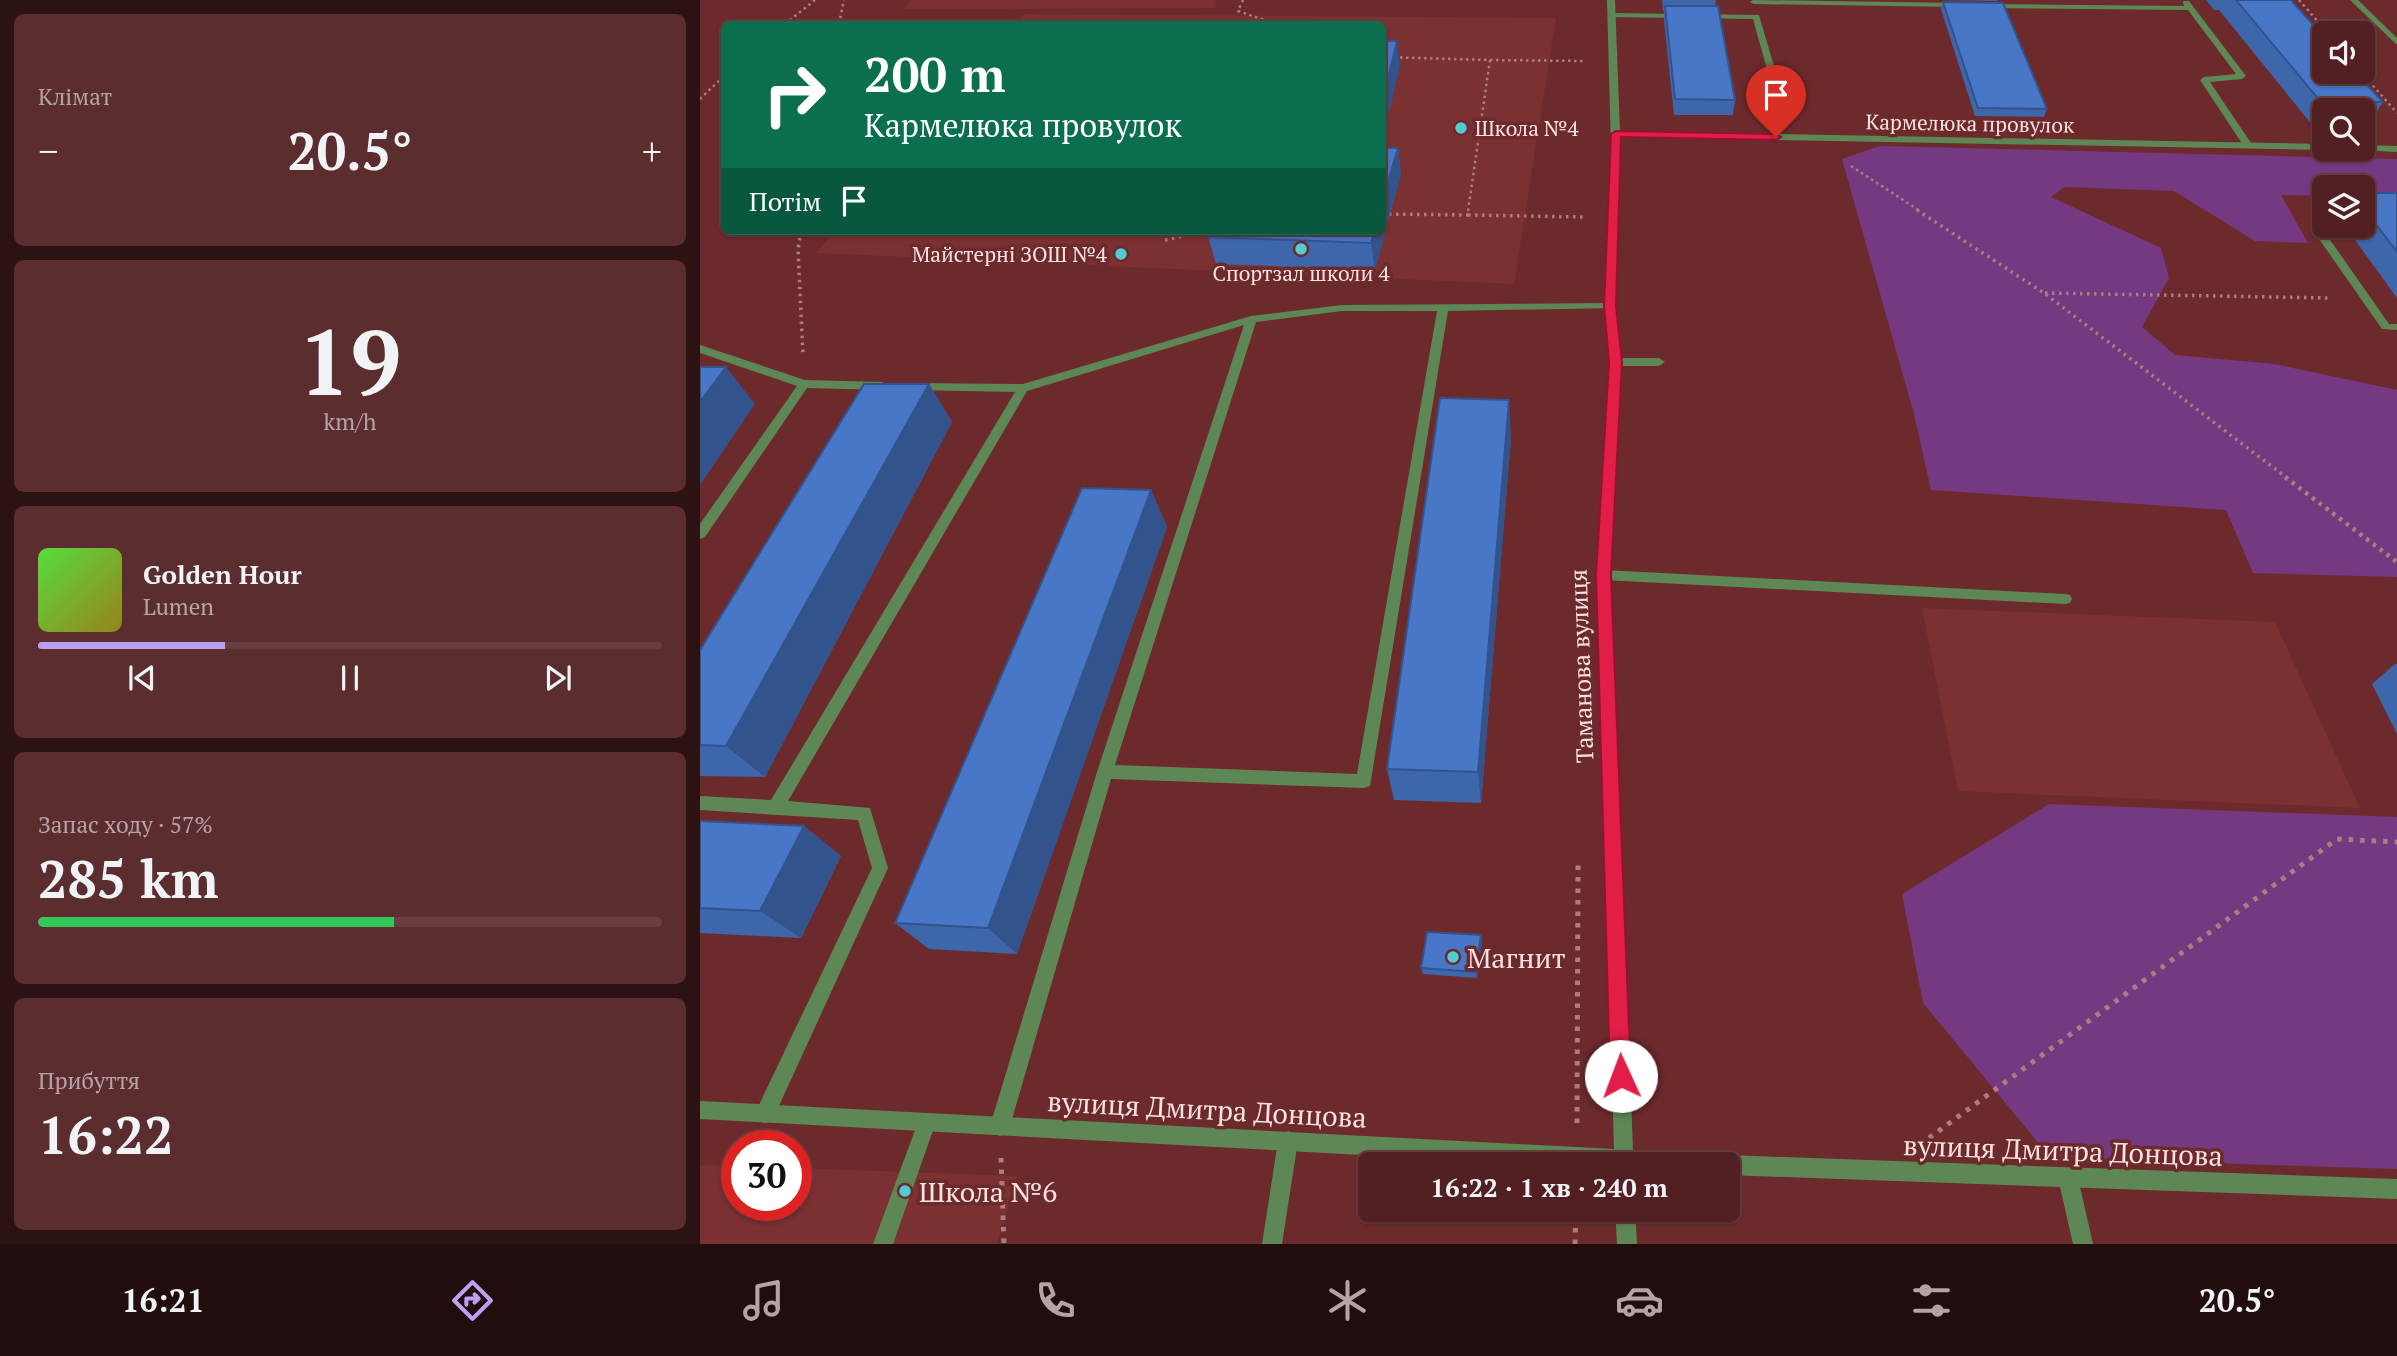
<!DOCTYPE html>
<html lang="uk">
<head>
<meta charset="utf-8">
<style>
	:root { --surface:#522022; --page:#5c2d2f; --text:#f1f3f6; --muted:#b5a3a5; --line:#683e40; --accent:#bca0f2 }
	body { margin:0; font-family:"PT Serif",serif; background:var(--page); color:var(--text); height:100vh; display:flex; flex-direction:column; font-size:26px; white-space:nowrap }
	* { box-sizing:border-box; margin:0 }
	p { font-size:23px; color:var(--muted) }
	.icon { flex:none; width:38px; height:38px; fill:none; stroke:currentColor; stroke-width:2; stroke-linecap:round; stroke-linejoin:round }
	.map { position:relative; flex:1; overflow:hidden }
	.side { display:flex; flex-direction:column; gap:14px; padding:14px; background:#2d1213; width:700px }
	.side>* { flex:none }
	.top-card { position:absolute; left:21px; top:21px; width:665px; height:214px; border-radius:10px; box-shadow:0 2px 5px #0004,0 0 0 2px var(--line); background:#0b6e4f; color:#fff; overflow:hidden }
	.buttons { position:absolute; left:1612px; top:21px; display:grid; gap:14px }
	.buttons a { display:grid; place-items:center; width:63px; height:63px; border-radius:10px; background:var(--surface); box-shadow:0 2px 5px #0004,0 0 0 2px var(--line); font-size:35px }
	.speed { position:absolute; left:21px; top:1130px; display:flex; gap:14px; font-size:35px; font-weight:700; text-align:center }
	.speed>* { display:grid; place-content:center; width:91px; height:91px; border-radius:50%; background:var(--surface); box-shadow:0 2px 5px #0004,0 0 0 2px var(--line); line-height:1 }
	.speed .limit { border:10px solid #d22; background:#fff; color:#111 }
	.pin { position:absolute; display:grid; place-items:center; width:60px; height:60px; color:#fff; margin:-72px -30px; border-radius:50% 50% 50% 0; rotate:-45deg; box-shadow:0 0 7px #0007 }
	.pin .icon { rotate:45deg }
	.me { position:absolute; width:77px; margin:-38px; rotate:358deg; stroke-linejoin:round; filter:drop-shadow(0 0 5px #0008) }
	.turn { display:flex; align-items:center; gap:24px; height:147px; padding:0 28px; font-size:32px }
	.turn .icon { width:91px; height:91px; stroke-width:2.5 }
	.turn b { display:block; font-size:49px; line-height:60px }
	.then { display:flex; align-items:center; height:66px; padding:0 28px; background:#0003; gap:14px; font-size:26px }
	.big { font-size:52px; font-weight:700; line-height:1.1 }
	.side .tile { flex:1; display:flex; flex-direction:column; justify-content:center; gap:10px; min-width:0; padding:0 24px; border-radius:10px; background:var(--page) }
	.side .dial { align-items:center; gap:0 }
	.dial b { font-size:91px; line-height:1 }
	.song { display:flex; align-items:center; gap:21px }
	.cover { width:84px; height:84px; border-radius:10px; background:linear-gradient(135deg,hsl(110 70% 55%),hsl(50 70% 35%)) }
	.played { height:7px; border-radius:4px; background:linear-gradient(90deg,var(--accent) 30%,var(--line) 30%) }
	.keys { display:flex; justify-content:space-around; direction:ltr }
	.heat { display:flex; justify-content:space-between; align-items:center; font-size:38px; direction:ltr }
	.charge { height:10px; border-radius:5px; background:linear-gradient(90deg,#34c759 57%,var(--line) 0) }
	.trip { position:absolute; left:658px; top:1152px; width:382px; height:70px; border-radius:10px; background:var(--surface); box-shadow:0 2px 5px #0004,0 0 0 2px var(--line); font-weight:700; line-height:70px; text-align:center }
	.tab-bar { display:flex; height:112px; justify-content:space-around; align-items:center; background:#210d0e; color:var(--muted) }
	.tab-bar .icon { width:49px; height:49px }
	.tab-bar .active { color:var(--accent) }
	.tab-bar b { font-size:32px; color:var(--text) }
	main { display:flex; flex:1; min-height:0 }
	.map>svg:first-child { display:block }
</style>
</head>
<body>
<main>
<section class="side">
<div class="tile"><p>Клімат</p>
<div class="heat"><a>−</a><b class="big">20.5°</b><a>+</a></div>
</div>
<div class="tile dial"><b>19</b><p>km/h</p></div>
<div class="tile">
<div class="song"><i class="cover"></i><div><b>Golden Hour</b><p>Lumen</p></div></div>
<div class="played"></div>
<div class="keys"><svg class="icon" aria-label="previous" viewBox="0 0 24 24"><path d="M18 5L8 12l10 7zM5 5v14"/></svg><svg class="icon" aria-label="pause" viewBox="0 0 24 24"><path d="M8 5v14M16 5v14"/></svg><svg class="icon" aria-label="next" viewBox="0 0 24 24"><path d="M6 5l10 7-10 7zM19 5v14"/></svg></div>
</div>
<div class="tile"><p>Запас ходу · 57%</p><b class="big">285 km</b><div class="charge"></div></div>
<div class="tile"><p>Прибуття</p><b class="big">16:22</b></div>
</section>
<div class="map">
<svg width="1697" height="1244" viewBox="0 0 1697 1244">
	<rect width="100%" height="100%" fill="#6d2a2d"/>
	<g fill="#7b3032">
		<polygon points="211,0 517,0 515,8 204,9"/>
		<polygon points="324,14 856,18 814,284 116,253 135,231 682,231 682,24 315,24"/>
		<polygon points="1222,608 1575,622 1660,808 1258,791"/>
		<polygon points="0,1165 37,1166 37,1206 96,1206 96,1168 317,1176 297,1244 0,1244"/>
	</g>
	<g fill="#753982">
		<polygon points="1180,146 1697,159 1697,198 1663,197 1662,187 1624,187 1624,196 1581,195 1608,243 1555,241 1474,191 1364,187 1351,197 1461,248 1469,278 1442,327 1475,355 1574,364 1697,390 1697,577 1553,573 1526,510 1231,490 1214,414 1142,159"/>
		<polygon points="1349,804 1697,817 1697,1169 1351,1158 1223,1003 1202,894"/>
	</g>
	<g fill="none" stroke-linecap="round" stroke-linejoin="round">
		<g stroke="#ad7d7e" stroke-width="2.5" stroke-dasharray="2.5 3.5" stroke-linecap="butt">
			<polyline points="543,0 538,11 576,24"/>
			<polyline points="1599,0 1628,33"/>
			<polyline points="85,24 115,0"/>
			<polyline points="139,24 144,0"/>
			<polyline points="682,57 790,60 768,211"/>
			<polyline points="790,60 884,61"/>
			<polyline points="1661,72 1697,113"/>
			<polyline points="0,99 24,76"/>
			<polyline points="1151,166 1220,211"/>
		</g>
		<g stroke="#ad7d7e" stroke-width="3.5" stroke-dasharray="2.5 4.5" stroke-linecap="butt">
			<polyline points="1217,210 1344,293 1587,478"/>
			<polyline points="682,214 768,215 769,210"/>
			<polyline points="768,215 883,217"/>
			<polyline points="101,231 98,250 103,356"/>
			<polyline points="465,240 505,231"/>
			<polyline points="1345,293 1630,298"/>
		</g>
		<polyline stroke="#ad7d7e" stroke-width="4.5" stroke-dasharray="3.5 5" stroke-linecap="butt" points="1585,477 1697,562"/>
		<g stroke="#ad7d7e" stroke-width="5" stroke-dasharray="4.5 7" stroke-linecap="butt">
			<polyline points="877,1123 878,865"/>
			<polyline points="1229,1138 1637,839 1697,842"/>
			<polyline points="301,1158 304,1244"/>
			<polyline points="875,1244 876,1209"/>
		</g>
		<g fill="#5d8755" fill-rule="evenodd">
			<polygon points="1053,0 1259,3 1263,5 1259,7 1054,4 1050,2"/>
			<polygon points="1483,1 1489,1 1546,76 1542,79 1510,82 1553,146 1551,148 1545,148 1500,80 1504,77 1536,74 1488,10 1287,8 1283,6 1287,4 1484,6"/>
			<polygon points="911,13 1059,15 1076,73 1072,76 1068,73 1053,19 908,17 908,13"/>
			<polygon points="1615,223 1619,224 1689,324 1697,324 1697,330 1682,329 1610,226"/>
			<path d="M910,303L914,304V308L748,311L670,786L664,788L411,779L310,1126L307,1133L300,1136L293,1133L290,1126L397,772L544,325L327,391L88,801L170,808L188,868L72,1121L65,1123L58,1121L56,1114L58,1107L172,868L158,820L0,810V796L71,800L315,392L213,390L209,389V383L323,384L551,316L642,305ZM642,311H737L657,774L415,765L556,322Z"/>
			<polygon points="0,345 105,380 182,382 188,386 182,390 107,388 5,537 0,539 0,524 97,386 0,353"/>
			<polygon points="904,570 1365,594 1370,595 1372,599 1370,603 1365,604 904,580 897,575"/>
			<polygon points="227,1113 234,1115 236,1122 193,1244 173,1244 218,1122 220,1115"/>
			<polygon points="588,1131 595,1134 598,1141 582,1244 562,1244 578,1141 581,1134"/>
			<polygon points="1368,1168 1375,1171 1378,1178 1393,1244 1373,1244 1358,1178 1361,1171"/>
		</g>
		<g fill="#5d8755" fill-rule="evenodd">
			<polygon points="907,0 915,0 920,131 1624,144 1624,149 1627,149 1624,150 920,137 915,306 920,358 959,358 965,362 959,366 921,366 911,575 933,1150 1012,1154 1020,1159 1027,1155 1697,1179 1697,1199 1027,1175 1027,1164 827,1164 0,1119 0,1101 914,1149 897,575 909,362 905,306 911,149"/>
			<polygon points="1650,0 1658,0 1697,38 1697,45"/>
			<polygon points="1662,145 1697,146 1697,152 1659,150 1662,149"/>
			<polygon points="915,1209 935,1209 937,1244 917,1244"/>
		</g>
	</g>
	<g fill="#3e66ab">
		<polygon points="962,0 1016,0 1015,6 1035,100 1033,115 974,115 964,20 964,11 963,11"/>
		<polygon points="1240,0 1297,0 1297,1"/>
		<polygon points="1506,0 1591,0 1683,102 1670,122 1662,122 1662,110 1624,110 1624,122 1609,121 1519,10 1514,10"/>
		<polygon points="1243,2 1347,109 1344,117 1275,116 1241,9"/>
		<polygon points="698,148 701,174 675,270 516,264 508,237 682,231"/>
		<polygon points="1662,193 1697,193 1697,298 1645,226 1662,226"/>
		<polygon points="229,384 252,422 65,777 0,776 0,650"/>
		<polygon points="811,437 781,803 694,800 687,769"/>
		<polygon points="451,490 467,527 317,954 229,949 195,923"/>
		<polygon points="1695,664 1697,664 1697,734 1672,684"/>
		<polygon points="0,821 104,826 141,856 101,938 0,933"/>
		<polygon points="781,935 782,941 777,978 723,974 721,968"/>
	</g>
	<g fill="#32538b">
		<polygon points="697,41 700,66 682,143 682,103"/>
		<polygon points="698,148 701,174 675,270 671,243 674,231 682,231 682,202"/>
		<polygon points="26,367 55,404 0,485 0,402"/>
		<polygon points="229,384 252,422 65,777 26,746"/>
		<polygon points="809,400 811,437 781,803 778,772"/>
		<polygon points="451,490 467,527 317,954 288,928"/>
		<polygon points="104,826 141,856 101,938 60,911"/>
		<polygon points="781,935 782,941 777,978 776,972"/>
	</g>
	<g fill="#4877c7" stroke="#32538b" stroke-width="2">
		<polygon points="1536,0 1591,0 1624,37 1624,72 1655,72 1683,102 1620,101"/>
		<polygon points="1243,2 1303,3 1347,109 1278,108"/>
		<polygon points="965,6 1018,6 1035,100 975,99"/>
		<polygon points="682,41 697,41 682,103"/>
		<polygon points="682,148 698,148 682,202"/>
		<polygon points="1662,193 1697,193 1697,252 1662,206"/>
		<polygon points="511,231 674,231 671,243 508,237"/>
		<polygon points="0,367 26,367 0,402"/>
		<polygon points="164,384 229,384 26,746 0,745 0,650"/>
		<polygon points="740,398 809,400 778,772 687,769"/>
		<polygon points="382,488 451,490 288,928 195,923"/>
		<polygon points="0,821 104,826 60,911 0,908"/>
		<polygon points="727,932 781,935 776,972 721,968"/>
	</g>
	<polygon fill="#e11d48" stroke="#92132f" stroke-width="2" points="916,131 1076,134 1081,137 1076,140 921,137 916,306 922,362 911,575 931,1076 928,1084 921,1087 913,1084 910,1076 896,575 909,362 904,306 911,134"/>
	<g fill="#51ccd3" stroke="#6d2a2d" stroke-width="2.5">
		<circle cx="761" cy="128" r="7"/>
		<circle cx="601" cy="249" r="7"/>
		<circle cx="421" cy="254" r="7"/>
		<circle cx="753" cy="957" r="7"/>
		<circle cx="205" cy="1191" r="7"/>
	</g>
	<g text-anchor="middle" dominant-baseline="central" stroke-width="7" stroke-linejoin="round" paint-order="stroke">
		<g font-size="21" fill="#fbe2e0" stroke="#6d2a2d">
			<text transform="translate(1270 123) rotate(1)">Кармелюка провулок</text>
		</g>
		<g font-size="21" fill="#fbe2e0" stroke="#6d2a2d" text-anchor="start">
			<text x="775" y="128">Школа №4</text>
			<text x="407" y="254" text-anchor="end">Майстерні ЗОШ №4</text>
			<text x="601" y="273" text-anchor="middle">Спортзал школи 4</text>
		</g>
		<g font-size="24" fill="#fbe2e0" stroke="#6d2a2d">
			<text transform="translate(881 666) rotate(-92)">Таманова вулиця</text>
		</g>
		<g font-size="28" fill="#fbe2e0" stroke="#6d2a2d" text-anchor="start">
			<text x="767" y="957">Магнит</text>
			<text x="219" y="1191">Школа №6</text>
		</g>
		<g font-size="28" fill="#fbe2e0" stroke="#6d2a2d">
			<text transform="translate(507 1109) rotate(3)">вулиця Дмитра Донцова</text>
			<text transform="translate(1363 1150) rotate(2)">вулиця Дмитра Донцова</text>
		</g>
	</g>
</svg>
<div class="buttons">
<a><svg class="icon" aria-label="sound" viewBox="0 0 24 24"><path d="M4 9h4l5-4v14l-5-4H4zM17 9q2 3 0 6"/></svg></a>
<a><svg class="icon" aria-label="search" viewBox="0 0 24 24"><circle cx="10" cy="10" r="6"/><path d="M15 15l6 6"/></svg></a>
<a><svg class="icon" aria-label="layers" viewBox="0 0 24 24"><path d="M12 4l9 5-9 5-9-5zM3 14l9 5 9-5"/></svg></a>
</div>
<div class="speed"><div class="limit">30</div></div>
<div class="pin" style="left:1076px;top:137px;background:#d93025"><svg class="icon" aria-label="arrive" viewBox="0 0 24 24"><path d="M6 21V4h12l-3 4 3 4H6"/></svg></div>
<svg class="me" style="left:921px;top:1076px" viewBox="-20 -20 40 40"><circle r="19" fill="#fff"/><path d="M0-13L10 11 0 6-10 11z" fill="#e11d48"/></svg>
<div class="trip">16:22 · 1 хв · 240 m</div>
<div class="top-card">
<div class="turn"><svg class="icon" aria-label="right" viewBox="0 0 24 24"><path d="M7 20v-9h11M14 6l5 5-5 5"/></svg><div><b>200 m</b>Кармелюка провулок</div></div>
<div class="then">Потім<svg class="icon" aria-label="arrive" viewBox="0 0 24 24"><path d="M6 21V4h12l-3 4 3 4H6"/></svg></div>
</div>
</div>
</main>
<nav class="tab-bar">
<b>16:21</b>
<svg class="icon active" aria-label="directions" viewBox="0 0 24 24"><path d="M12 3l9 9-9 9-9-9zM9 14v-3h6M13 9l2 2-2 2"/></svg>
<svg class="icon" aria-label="music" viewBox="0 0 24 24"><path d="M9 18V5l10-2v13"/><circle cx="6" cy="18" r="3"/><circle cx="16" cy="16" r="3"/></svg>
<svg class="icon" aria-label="phone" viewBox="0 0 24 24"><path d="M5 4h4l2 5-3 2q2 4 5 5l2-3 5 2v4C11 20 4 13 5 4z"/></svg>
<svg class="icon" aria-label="climate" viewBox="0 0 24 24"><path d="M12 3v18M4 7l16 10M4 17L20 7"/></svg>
<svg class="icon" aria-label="car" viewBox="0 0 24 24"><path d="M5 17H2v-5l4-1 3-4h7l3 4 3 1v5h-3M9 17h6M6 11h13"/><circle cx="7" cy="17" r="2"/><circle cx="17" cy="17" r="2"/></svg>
<svg class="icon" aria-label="filters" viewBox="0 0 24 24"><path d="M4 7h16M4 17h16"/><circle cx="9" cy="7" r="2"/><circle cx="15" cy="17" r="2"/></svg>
<b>20.5°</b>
</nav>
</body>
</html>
